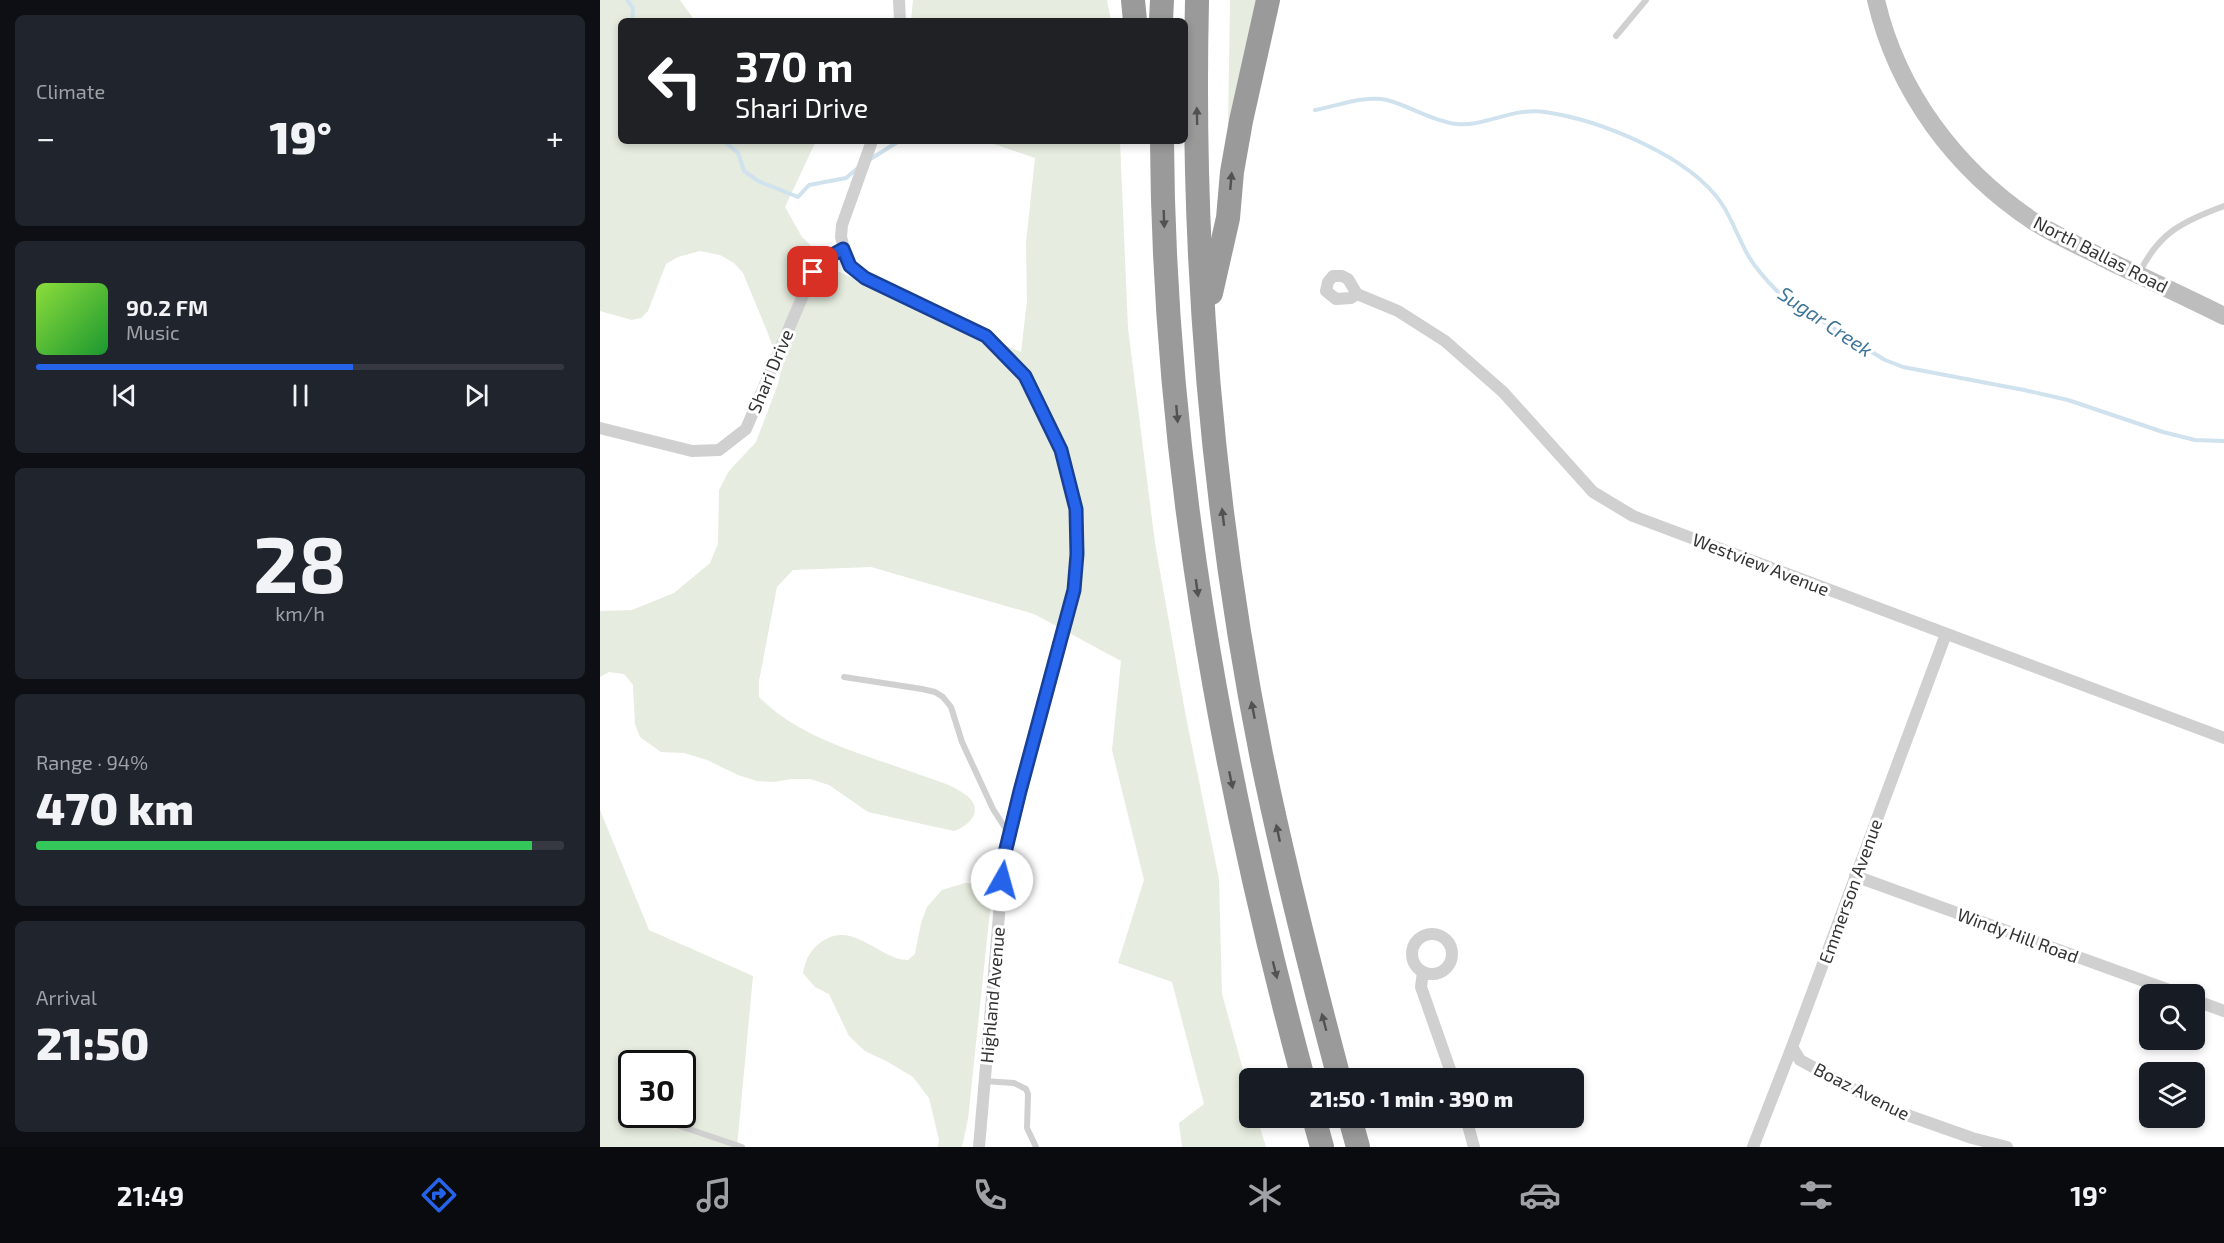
<!DOCTYPE html>
<html lang="en">
<head>
<meta charset="utf-8">
<style>
	:root { --surface:#171b24; --page:#20242c; --text:#f1f3f6; --muted:#9ea1a6; --line:#363941; --accent:#2563eb }
	body { margin:0; font-family:"Exo 2",sans-serif; background:var(--page); color:var(--text); height:100vh; display:flex; flex-direction:column; font-size:22px; white-space:nowrap }
	* { box-sizing:border-box; margin:0 }
	p { font-size:20px; color:var(--muted) }
	.icon { flex:none; width:33px; height:33px; fill:none; stroke:currentColor; stroke-width:2; stroke-linecap:round; stroke-linejoin:round }
	.map { position:relative; flex:1; overflow:hidden }
	.sheet { display:flex; flex-direction:column; gap:15px; padding:15px; background:#0d0f14; width:600px }
	.sheet>* { flex:none }
	.top-card { position:absolute; left:18px; top:18px; width:570px; height:126px; border-radius:9px; box-shadow:0 3px 9px #0003; background:#202124; color:#fff; overflow:hidden }
	.controls { position:absolute; left:1539px; top:984px; display:grid; gap:12px }
	.controls a { display:grid; place-items:center; width:66px; height:66px; border-radius:9px; background:var(--surface); box-shadow:0 3px 9px #0003; font-size:30px }
	.speed { position:absolute; left:18px; top:1050px; display:flex; gap:12px; font-size:30px; font-weight:700; text-align:center }
	.speed>* { display:grid; place-content:center; width:78px; height:78px; border-radius:50%; background:var(--surface); box-shadow:0 3px 9px #0003; line-height:1 }
	.speed .limit { border:3px solid #111; border-radius:9px; background:#fff; color:#111 }
	.pin { position:absolute; display:grid; place-items:center; width:51px; height:51px; color:#fff; margin:-26px; border-radius:12px; box-shadow:0 3px 9px #0006 }
	.me { position:absolute; width:66px; margin:-33px; rotate:7deg; stroke-linejoin:round; filter:drop-shadow(0 0 4px #0008) }
	.turn { display:flex; align-items:center; gap:21px; height:126px; padding:0 18px; font-size:27px }
	.turn .icon { width:78px; height:78px; stroke-width:2.5 }
	.turn b { display:block; font-size:42px; line-height:51px }
	.big { font-size:45px; font-weight:800; line-height:1.1 }
	.sheet .widget { flex:1; display:flex; flex-direction:column; justify-content:center; gap:9px; min-width:0; padding:0 21px; border-radius:9px; background:var(--page) }
	.sheet .dial { align-items:center; gap:0 }
	.dial b { font-size:78px; line-height:1 }
	.song { display:flex; align-items:center; gap:18px }
	.cover { width:72px; height:72px; border-radius:9px; background:linear-gradient(135deg,hsl(90 70% 55%),hsl(130 70% 35%)) }
	.played { height:6px; border-radius:3px; background:linear-gradient(90deg,var(--accent) 60%,var(--line) 60%) }
	.keys { display:flex; justify-content:space-around; direction:ltr }
	.heat { display:flex; justify-content:space-between; align-items:center; font-size:33px; direction:ltr }
	.charge { height:9px; border-radius:4px; background:linear-gradient(90deg,#34c759 94%,var(--line) 0) }
	.trip { position:absolute; left:639px; top:1068px; width:345px; height:60px; border-radius:9px; background:var(--surface); box-shadow:0 3px 9px #0003; font-weight:800; line-height:60px; text-align:center }
	.tabs { display:flex; height:96px; justify-content:space-around; align-items:center; background:#090b0e; color:var(--muted) }
	.tabs .icon { width:42px; height:42px }
	.tabs .selected { color:var(--accent) }
	.tabs b { font-size:27px; color:var(--text) }
	main { display:flex; flex:1; min-height:0 }
	.map>svg:first-child { display:block }
</style>
</head>
<body>
<main>
<section class="sheet">
<div class="widget"><p>Climate</p>
<div class="heat"><a>−</a><b class="big">19°</b><a>+</a></div>
</div>
<div class="widget">
<div class="song"><i class="cover"></i><div><b>90.2 FM</b><p>Music</p></div></div>
<div class="played"></div>
<div class="keys"><svg class="icon" aria-label="previous" viewBox="0 0 24 24"><path d="M18 5L8 12l10 7zM5 5v14"/></svg><svg class="icon" aria-label="pause" viewBox="0 0 24 24"><path d="M8 5v14M16 5v14"/></svg><svg class="icon" aria-label="next" viewBox="0 0 24 24"><path d="M6 5l10 7-10 7zM19 5v14"/></svg></div>
</div>
<div class="widget dial"><b>28</b><p>km/h</p></div>
<div class="widget"><p>Range · 94%</p><b class="big">470 km</b><div class="charge"></div></div>
<div class="widget"><p>Arrival</p><b class="big">21:50</b></div>
</section>
<div class="map">
<svg width="1624" height="1147" viewBox="0 0 1624 1147">
	<rect width="100%" height="100%" fill="#fff"/>
	<g fill="#e6ecdf" fill-rule="evenodd">
		<path d="M0,0H80L95,21H21V141H216L185,207L202,237L237,271L421,352L427,301L426,243L435,158L385,141H520L528,328L555,543L585,712L619,879L622,994L649,1091L650,1118H657L666,1147H582L579,1123L604,1104L572,982L518,963L544,880L512,750L521,661L434,614L271,567L193,570L177,587L159,681V697C201,739 261,753 315,773C331,779 352,784 366,795C385,810 370,825 354,831L268,812L229,785L210,779H192L174,782L157,781L138,775L107,760L84,753L61,752L40,737L35,724L33,685L24,674L9,672L0,677V611L32,610L74,593L110,563L118,544L119,490L129,471L156,442L178,384L181,370L167,331L143,273L134,263L120,255L100,251L78,257L66,264L48,311L41,318L32,320L0,311Z"/>
		<polygon points="313,0 507,0 511,21 311,21"/>
		<polygon points="630,0 657,0 643,58 628,133"/>
		<path d="M0,810L49,930L153,976L137,1147H0ZM32,1064H82V1114H32Z"/>
		<path d="M365,883L385,884L392,892L368,1119L362,1147H338L339,1140L329,1098L313,1077L288,1062L265,1051L249,1036L229,994L215,987L203,973C206,957 212,947 226,939C255,923 281,960 308,960L315,954L321,923L327,907L342,890Z"/>
	</g>
	<g fill="none" stroke-linecap="round" stroke-linejoin="round">
		<g stroke="#cfe2ee" stroke-width="4">
			<polyline points="27,0 33,8 32,21"/>
			<path d="M715,110C737,106 765,95 787,100C810,106 832,121 856,124C885,127 913,107 945,112C1000,120 1090,156 1122,204C1133,221 1139,240 1149,257C1157,270 1167,281 1178,292C1187,301 1201,307 1212,314C1236,330 1260,345 1285,360L1303,367L1424,390L1468,400L1563,432L1595,440L1624,441"/>
			<polyline points="124,141 138,153 144,171 158,181 198,197 209,185 246,178 258,168"/>
			<polyline points="269,160 299,141"/>
		</g>
		<g stroke="#d0d0d0" stroke-width="6">
			<polyline points="1016,36 1046,0"/>
			<path d="M1539,274C1558,233 1583,221 1624,206"/>
			<polyline points="244,677 322,689 335,692 343,697 351,707 362,742 393,809 409,834"/>
			<polyline points="384,1081 414,1083 426,1089 428,1094 427,1128 436,1147"/>
			<polyline points="74,1124 142,1147"/>
		</g>
		<g stroke="#d0d0d0" stroke-width="12">
			<polyline points="299,0 300,21"/>
			<polyline points="272,141 242,225 241,237 246,256 250,266 265,278 386,336 425,376 461,450 476,509 477,554 474,590 404,857 379,1147"/>
			<polyline points="757,294 751,298 736,299 726,291 728,282 733,276 742,276 748,279 757,294 798,311 845,341 903,392 993,492 1033,516 1624,738"/>
			<polyline points="0,428 92,451 119,450 146,429 213,272 225,259 243,249"/>
			<polyline points="1255,876 1580,994"/>
			<circle cx="832" cy="954" r="20"/>
			<polyline points="823,972 821,987 853,1078"/>
			<polyline points="1594,1000 1624,1011"/>
			<polyline points="1192,1047 1200,1060 1290,1109 1372,1138 1407,1147"/>
			<polyline points="866,1118 874,1147"/>
			<polyline points="1153,1147 1192,1047 1346,634"/>
		</g>
		<path stroke="#bdbdbd" stroke-width="18" d="M1276,0C1297,91 1355,169 1433,221C1456,236 1484,248 1509,261C1547,279 1586,297 1624,316"/>
		<g stroke="#9a9a9a" stroke-width="24">
			<polyline points="533,0 535,21"/>
			<path d="M597,0C591,253 612,510 662,759C684,866 711,972 739,1078"/>
			<polyline points="561,21 562,0"/>
			<path d="M562,141C564,459 621,772 703,1078"/>
			<polyline points="611,293 628,218 632,172 641,121 668,0"/>
			<polyline points="714,1118 722,1147"/>
			<polyline points="750,1118 758,1147"/>
		</g>
	</g>
	<defs><path id="oneway-solid" d="M-6-.8H1V-3.2L6.5 0L1 3.2V.8H-6Z" transform="scale(1.5)"/></defs>
	<g fill="#525252">
		<use href="#oneway-solid" transform="translate(597 116) rotate(-91)"/>
		<use href="#oneway-solid" transform="translate(631 181) rotate(-85)"/>
		<use href="#oneway-solid" transform="translate(564 219) rotate(88)"/>
		<use href="#oneway-solid" transform="translate(577 414) rotate(85)"/>
		<use href="#oneway-solid" transform="translate(623 517) rotate(-97)"/>
		<use href="#oneway-solid" transform="translate(597 588) rotate(82)"/>
		<use href="#oneway-solid" transform="translate(653 710) rotate(-101)"/>
		<use href="#oneway-solid" transform="translate(631 780) rotate(78)"/>
		<use href="#oneway-solid" transform="translate(678 833) rotate(-102)"/>
		<use href="#oneway-solid" transform="translate(675 970) rotate(76)"/>
		<use href="#oneway-solid" transform="translate(724 1022) rotate(-105)"/>
	</g>
	<g fill="none" stroke-linecap="round" stroke-linejoin="round">
		<defs>
			<polyline id="route" points="213,272 225,259 243,249 250,266 265,278 386,336 425,376 461,450 476,509 477,554 474,590 420,791 404,857 402,880"/>
		</defs>
		<use href="#route" stroke="#184099" stroke-width="15"/>
		<use href="#route" stroke="#2563eb" stroke-width="10"/>
	</g>
	<g text-anchor="middle" dominant-baseline="central" stroke-width="6" stroke-linejoin="round" paint-order="stroke">
		<g font-size="18" fill="#333" stroke="#fff">
			<text transform="translate(1501 254) rotate(27)">North Ballas Road</text>
			<text transform="translate(170 371) rotate(-67)">Shari Drive</text>
			<text transform="translate(1161 564) rotate(21)">Westview Avenue</text>
			<text transform="translate(1250 891) rotate(-70)">Emmerson Avenue</text>
			<text transform="translate(1418 935) rotate(20)">Windy Hill Road</text>
			<text transform="translate(392 995) rotate(-85)">Highland Avenue</text>
			<text transform="translate(1262 1091) rotate(27)">Boaz Avenue</text>
		</g>
		<g font-size="20" font-style="italic" fill="#3f7597" stroke="#fff">
			<text transform="translate(1226 321) rotate(34)">Sugar Creek</text>
		</g>
	</g>
</svg>
<div class="controls">
<a><svg class="icon" aria-label="search" viewBox="0 0 24 24"><circle cx="10" cy="10" r="6"/><path d="M15 15l6 6"/></svg></a>
<a><svg class="icon" aria-label="layers" viewBox="0 0 24 24"><path d="M12 4l9 5-9 5-9-5zM3 14l9 5 9-5"/></svg></a>
</div>
<div class="speed"><div class="limit">30</div></div>
<div class="pin" style="left:213px;top:272px;background:#d93025"><svg class="icon" aria-label="arrive" viewBox="0 0 24 24"><path d="M6 21V4h12l-3 4 3 4H6"/></svg></div>
<svg class="me" style="left:402px;top:880px" viewBox="-20 -20 40 40"><circle r="19" fill="#fff"/><path d="M0-13L10 11 0 6-10 11z" fill="#2563eb"/></svg>
<div class="trip">21:50 · 1 min · 390 m</div>
<div class="top-card">
<div class="turn"><svg class="icon" aria-label="left" viewBox="0 0 24 24"><path d="M17 20v-9H6M10 6l-5 5 5 5"/></svg><div><b>370 m</b>Shari Drive</div></div>
</div>
</div>
</main>
<nav class="tabs">
<b>21:49</b>
<svg class="icon selected" aria-label="directions" viewBox="0 0 24 24"><path d="M12 3l9 9-9 9-9-9zM9 14v-3h6M13 9l2 2-2 2"/></svg>
<svg class="icon" aria-label="music" viewBox="0 0 24 24"><path d="M9 18V5l10-2v13"/><circle cx="6" cy="18" r="3"/><circle cx="16" cy="16" r="3"/></svg>
<svg class="icon" aria-label="phone" viewBox="0 0 24 24"><path d="M5 4h4l2 5-3 2q2 4 5 5l2-3 5 2v4C11 20 4 13 5 4z"/></svg>
<svg class="icon" aria-label="climate" viewBox="0 0 24 24"><path d="M12 3v18M4 7l16 10M4 17L20 7"/></svg>
<svg class="icon" aria-label="car" viewBox="0 0 24 24"><path d="M5 17H2v-5l4-1 3-4h7l3 4 3 1v5h-3M9 17h6M6 11h13"/><circle cx="7" cy="17" r="2"/><circle cx="17" cy="17" r="2"/></svg>
<svg class="icon" aria-label="filters" viewBox="0 0 24 24"><path d="M4 7h16M4 17h16"/><circle cx="9" cy="7" r="2"/><circle cx="15" cy="17" r="2"/></svg>
<b>19°</b>
</nav>
</body>
</html>
